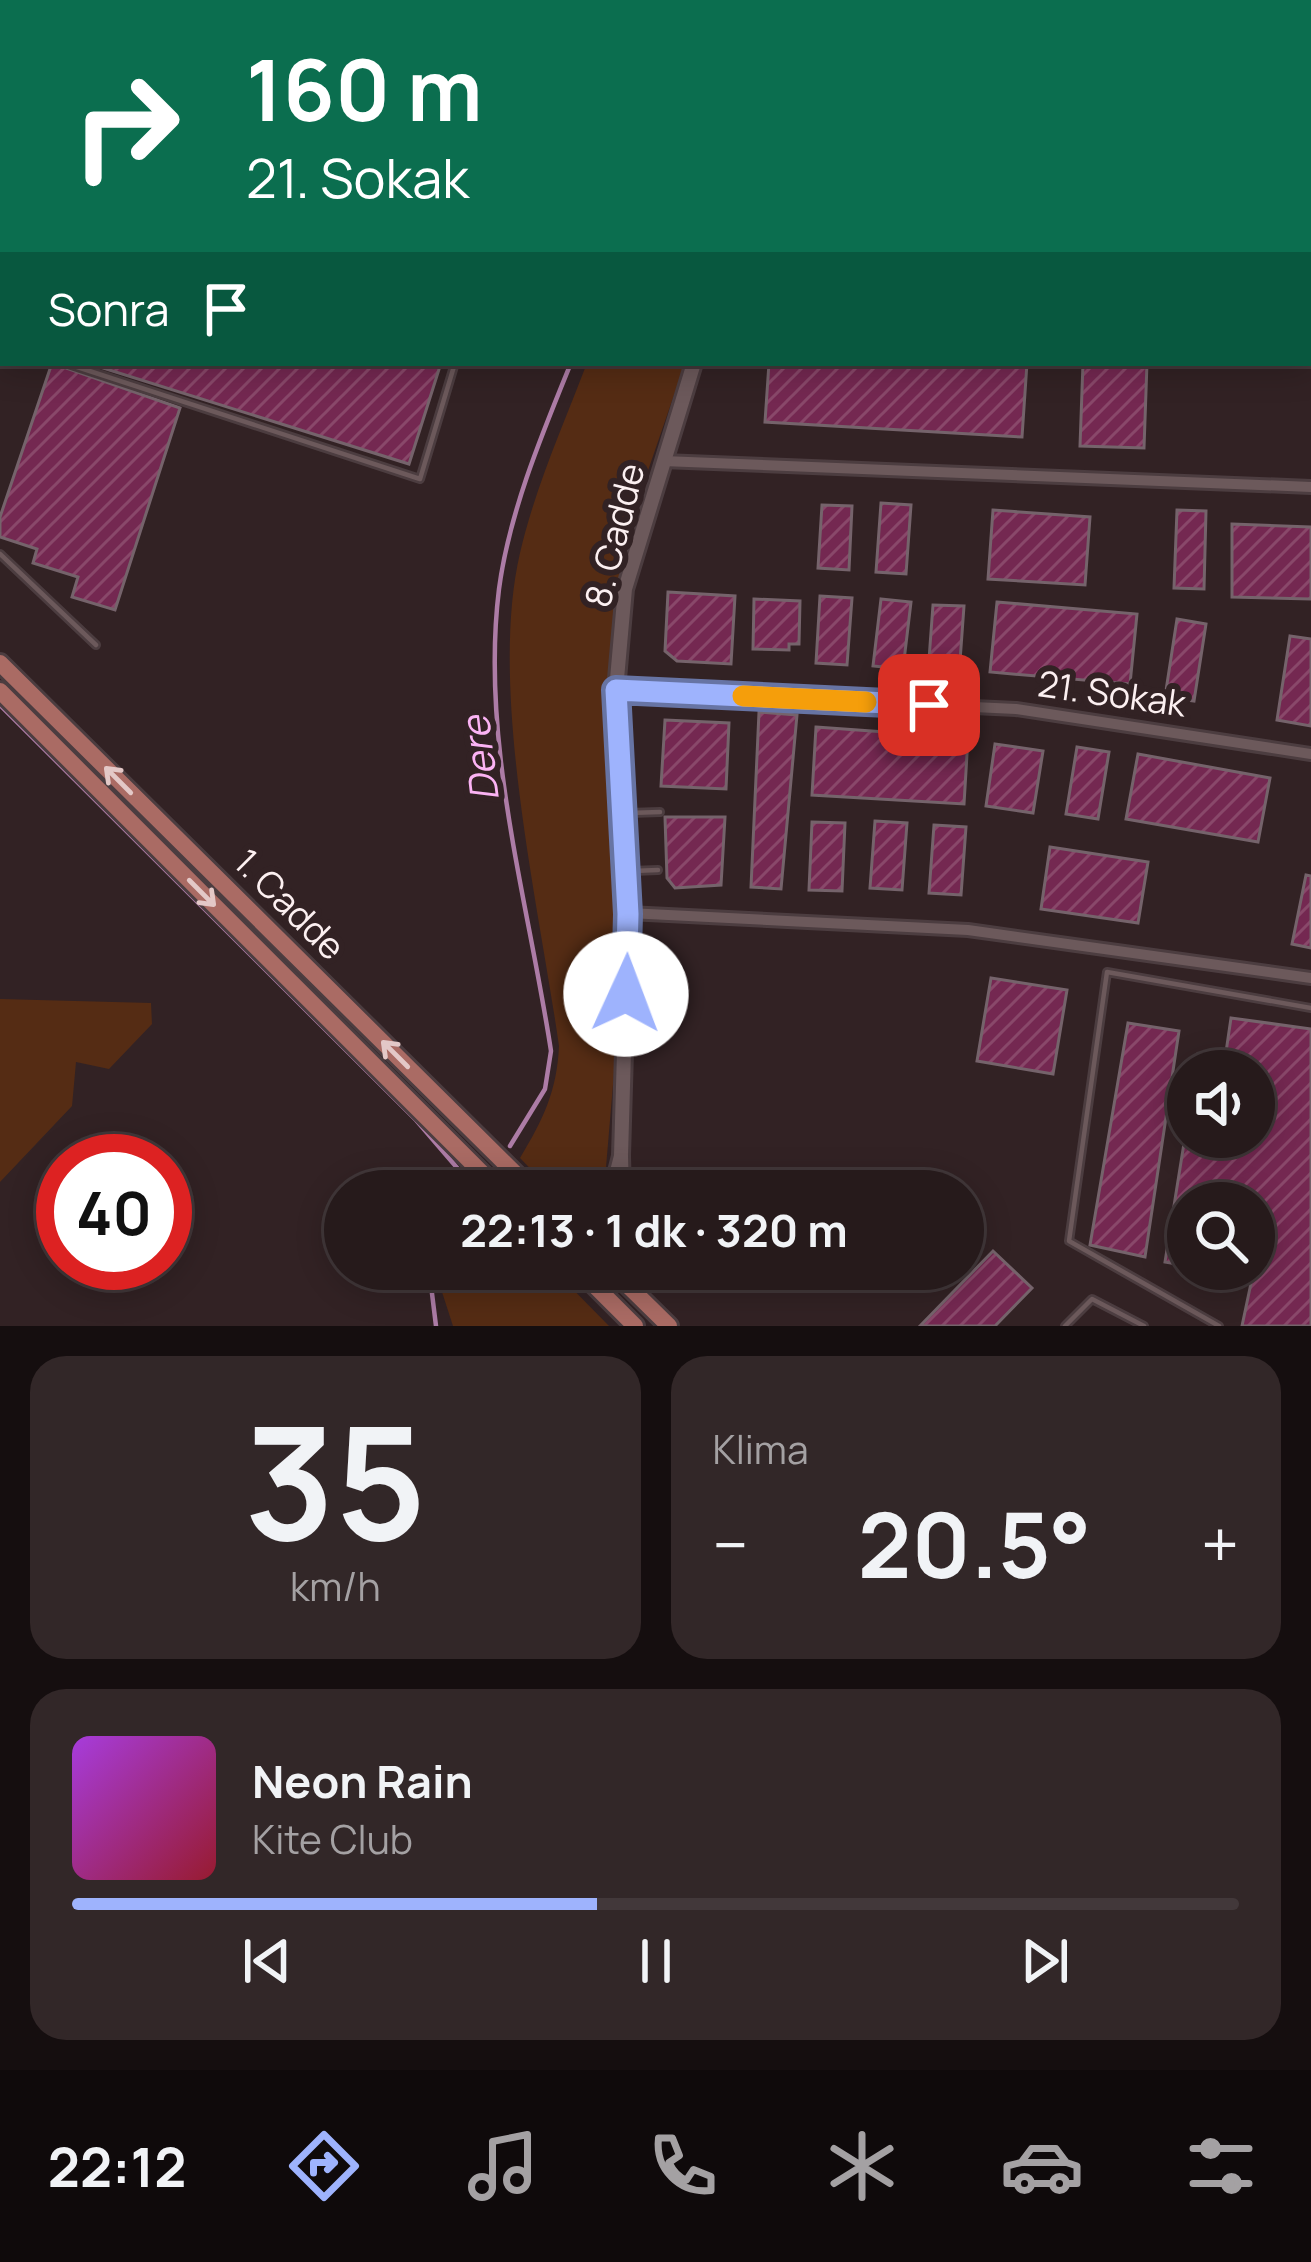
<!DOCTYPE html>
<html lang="tr">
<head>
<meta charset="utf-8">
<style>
	:root { --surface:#261a1b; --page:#322728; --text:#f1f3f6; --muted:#a4a1a3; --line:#42383a; --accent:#9eb3fd }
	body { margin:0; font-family:Manrope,sans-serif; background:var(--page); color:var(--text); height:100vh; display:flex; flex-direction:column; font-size:45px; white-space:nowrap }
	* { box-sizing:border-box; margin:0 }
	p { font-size:39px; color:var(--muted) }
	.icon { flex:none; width:66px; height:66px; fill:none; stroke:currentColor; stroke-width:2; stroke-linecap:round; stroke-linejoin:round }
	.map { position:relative; height:1326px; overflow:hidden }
	.side { display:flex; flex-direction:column; gap:30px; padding:30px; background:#150e0f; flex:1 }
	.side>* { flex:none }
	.guide { position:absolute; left:0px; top:0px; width:1311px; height:366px; box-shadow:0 6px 30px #0003,0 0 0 3px var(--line); background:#0b6e4f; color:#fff; overflow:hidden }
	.buttons { position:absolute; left:1167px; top:1050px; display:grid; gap:24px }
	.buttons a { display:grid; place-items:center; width:108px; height:108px; border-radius:50%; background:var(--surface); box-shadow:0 6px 30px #0003,0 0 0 3px var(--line); font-size:60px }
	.speed { position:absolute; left:36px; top:1134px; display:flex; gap:24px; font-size:60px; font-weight:700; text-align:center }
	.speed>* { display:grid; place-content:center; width:156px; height:156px; border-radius:50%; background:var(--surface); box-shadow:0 6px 30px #0003,0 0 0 3px var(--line); line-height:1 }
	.speed .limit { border:18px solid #d22; background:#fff; color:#111 }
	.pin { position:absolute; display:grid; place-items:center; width:102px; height:102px; color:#fff; margin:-51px; border-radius:24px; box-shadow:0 6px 18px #0006 }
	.me { position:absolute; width:132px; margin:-66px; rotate:2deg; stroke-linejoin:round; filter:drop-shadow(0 0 9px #0008) }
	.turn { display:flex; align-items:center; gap:42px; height:252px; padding:0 48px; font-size:54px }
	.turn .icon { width:156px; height:156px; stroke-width:2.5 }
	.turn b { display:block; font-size:84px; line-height:102px }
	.then { display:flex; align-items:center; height:114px; padding:0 48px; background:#0003; gap:24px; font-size:45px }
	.big { font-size:90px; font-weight:700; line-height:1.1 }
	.side .tile { flex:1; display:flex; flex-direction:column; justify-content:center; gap:18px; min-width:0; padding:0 42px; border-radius:36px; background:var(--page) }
	.side .dial { align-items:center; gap:0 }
	.dial b { font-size:156px; line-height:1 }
	.song { display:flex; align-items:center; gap:36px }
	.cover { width:144px; height:144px; border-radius:18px; background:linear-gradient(135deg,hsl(280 70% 55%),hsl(350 70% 35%)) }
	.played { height:12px; border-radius:6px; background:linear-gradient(90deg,var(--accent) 45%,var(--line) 45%) }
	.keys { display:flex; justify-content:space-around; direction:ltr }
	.heat { display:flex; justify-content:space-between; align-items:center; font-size:66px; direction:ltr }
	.side .tiles { flex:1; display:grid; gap:30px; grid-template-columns:1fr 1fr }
	.tile:last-child { grid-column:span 2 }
	.trip { position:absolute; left:324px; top:1170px; width:660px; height:120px; border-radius:60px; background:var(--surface); box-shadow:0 6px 30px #0003,0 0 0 3px var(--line); font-weight:700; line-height:120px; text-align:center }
	.menu { display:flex; height:192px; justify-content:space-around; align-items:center; background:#0f0a0b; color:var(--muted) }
	.menu .icon { width:84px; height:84px }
	.menu .selected { color:var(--accent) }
	.menu b { font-size:54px; color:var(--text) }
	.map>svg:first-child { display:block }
</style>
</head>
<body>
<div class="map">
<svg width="1311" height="1326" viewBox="0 0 1311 1326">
	<defs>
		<pattern id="building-hatch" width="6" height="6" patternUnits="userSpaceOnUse" patternTransform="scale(3)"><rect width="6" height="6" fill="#742851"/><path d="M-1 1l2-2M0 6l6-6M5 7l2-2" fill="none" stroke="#89486a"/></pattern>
	</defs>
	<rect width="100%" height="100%" fill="#322224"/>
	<g fill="#552c14">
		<path d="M587,363H685L642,488L613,608L616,1049L604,1191H552L520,1158C543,1120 557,1091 559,1046C539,905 488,690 520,553C535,488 563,426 587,363Z"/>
		<polygon points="0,999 151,1003 152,1024 109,1069 76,1062 72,1106 0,1182"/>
		<polygon points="444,1269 553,1269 609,1326 453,1326 442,1292"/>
	</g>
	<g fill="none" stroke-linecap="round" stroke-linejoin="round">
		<g stroke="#ad7ca6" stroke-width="4.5">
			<polyline points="667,3 668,0"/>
			<polyline points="0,705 416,1120 477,1191"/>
			<path d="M510,1146L545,1089L551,1051C528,900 480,742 499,589C509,513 542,434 571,363"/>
			<polyline points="429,1269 436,1326"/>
		</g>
	</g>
	<g fill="url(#building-hatch)" stroke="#75636b" stroke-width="3">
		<polygon points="52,363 180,408 115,610 72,597 78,577 33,563 37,549 0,537 0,517"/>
		<polygon points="87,363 441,363 409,464"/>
		<polygon points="769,363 1027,363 1022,437 765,422"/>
		<polygon points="1083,363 1147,363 1144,448 1080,446"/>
		<polygon points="881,503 911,505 906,574 876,572"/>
		<polygon points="822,505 852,506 849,570 818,568"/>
		<polygon points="993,510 1090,517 1085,585 988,579"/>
		<polygon points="1177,510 1206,511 1204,589 1174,588"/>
		<polygon points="1232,524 1311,527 1311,599 1232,597"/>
		<polygon points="668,592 735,596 731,664 677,661 665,651"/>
		<polygon points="820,596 852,598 847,665 816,663"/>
		<polygon points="754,599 800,601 799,644 789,644 789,650 753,649"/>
		<polygon points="881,599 911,602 903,669 873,666"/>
		<polygon points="997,602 1137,614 1130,684 990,672"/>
		<polygon points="933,605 964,606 959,675 928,673"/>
		<polygon points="1177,619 1206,624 1194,701 1165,697"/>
		<polygon points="1290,636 1311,639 1311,726 1277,720"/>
		<polygon points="759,712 797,715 781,889 751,887"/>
		<polygon points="665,720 729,723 726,789 661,786"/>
		<polygon points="816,727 968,738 964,804 812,795"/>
		<polygon points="995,744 1043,751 1033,813 986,806"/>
		<polygon points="1077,747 1109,752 1098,819 1066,814"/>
		<polygon points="1138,754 1270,778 1258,842 1126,819"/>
		<polygon points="665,817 725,817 721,885 675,888 667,878"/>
		<polygon points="875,821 907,823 902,890 870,888"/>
		<polygon points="812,822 845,823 842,891 809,890"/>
		<polygon points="934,825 966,827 961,895 929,893"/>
		<polygon points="1050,847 1148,862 1138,923 1041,909"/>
		<polygon points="1306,875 1311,876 1311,948 1292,944"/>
		<polygon points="991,978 1067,990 1053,1074 977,1061"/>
		<polygon points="1231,1018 1311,1029 1311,1326 1242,1326 1254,1269 1254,1203 1188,1203 1188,1266 1165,1262 1185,1137 1254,1137 1254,1071 1195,1071 1198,1054 1225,1059"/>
		<polygon points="1128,1023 1179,1031 1145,1257 1090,1245"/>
		<polygon points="993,1251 1032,1288 995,1326 920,1326"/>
	</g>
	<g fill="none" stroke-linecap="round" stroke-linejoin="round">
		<defs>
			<g id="service">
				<polyline points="1267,3 1296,0"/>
				<polyline points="0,163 3,164"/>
				<polyline points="1308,181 1311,181"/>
				<polyline points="1308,315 1311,314"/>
				<polyline points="0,342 3,343"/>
				<polyline points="65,363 420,479 455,363"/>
				<polyline points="0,554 96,645"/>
				<polyline points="629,813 660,812"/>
				<polyline points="632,871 658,870"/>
				<polyline points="1065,1326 1092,1299 1144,1326"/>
				<polyline points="1219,1326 1069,1241 1107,972 1311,1008"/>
			</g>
			<g id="minor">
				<polyline points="663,461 1311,487"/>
				<polyline points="616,690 1016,709 1311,754"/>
				<polyline points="628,913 968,930 1311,978"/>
			</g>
			<g id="tertiary">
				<polyline points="790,3 791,0"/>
				<polyline points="621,1156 628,913 616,690 625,589 694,363"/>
				<polyline points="612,1191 621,1156 622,1191"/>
			</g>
			<g id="primary">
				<polyline points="0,663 533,1191"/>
				<polyline points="0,691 500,1191"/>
				<polyline points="578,1269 635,1326"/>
				<polyline points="611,1269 669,1326"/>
			</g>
		</defs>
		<use href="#service" stroke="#4c3d40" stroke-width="10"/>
		<use href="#minor" stroke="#4c3d40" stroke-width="16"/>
		<use href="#tertiary" stroke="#4c3d40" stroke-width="20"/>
		<use href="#primary" stroke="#4c3d40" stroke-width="22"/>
		<use href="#service" stroke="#6c595b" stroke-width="4.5"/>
		<use href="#minor" stroke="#6c595b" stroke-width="10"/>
		<use href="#tertiary" stroke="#6c595b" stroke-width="14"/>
		<use href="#primary" stroke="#aa6b64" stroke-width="16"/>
	</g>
	<defs><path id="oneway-shaft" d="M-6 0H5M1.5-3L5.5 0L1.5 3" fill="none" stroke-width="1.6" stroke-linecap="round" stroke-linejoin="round" transform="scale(3)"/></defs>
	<g stroke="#e3c8c7">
		<use href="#oneway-shaft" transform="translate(118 780) rotate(-135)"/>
		<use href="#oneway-shaft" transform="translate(202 893) rotate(45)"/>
		<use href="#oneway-shaft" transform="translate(395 1054) rotate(-135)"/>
	</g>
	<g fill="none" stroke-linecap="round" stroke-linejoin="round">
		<defs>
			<polyline id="route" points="626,994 628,914 616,690 929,705"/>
		</defs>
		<use href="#route" stroke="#6774a4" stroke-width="30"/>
		<use href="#route" stroke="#9eb3fd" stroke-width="21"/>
		<polyline stroke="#f59e0b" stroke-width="21" points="743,696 866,702"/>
	</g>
	<g text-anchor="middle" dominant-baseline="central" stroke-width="12" stroke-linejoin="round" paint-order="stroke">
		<g font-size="36" fill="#fcf0f1" stroke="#322224">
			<text transform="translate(614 535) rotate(-76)">8. Cadde</text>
			<text transform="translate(1112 693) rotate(8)">21. Sokak</text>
			<text transform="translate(290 904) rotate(45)">1. Cadde</text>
		</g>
		<g font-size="39" font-style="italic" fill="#fbb3f4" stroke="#322224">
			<text transform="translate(479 759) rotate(-97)">Dere</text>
		</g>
	</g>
</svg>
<div class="buttons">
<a><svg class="icon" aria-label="sound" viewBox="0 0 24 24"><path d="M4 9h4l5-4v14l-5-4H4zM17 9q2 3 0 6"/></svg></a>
<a><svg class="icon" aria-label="search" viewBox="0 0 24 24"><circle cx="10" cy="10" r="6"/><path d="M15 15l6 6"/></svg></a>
</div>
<div class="speed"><div class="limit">40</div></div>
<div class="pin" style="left:929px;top:705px;background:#d93025"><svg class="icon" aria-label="arrive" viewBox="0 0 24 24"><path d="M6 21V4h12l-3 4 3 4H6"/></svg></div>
<svg class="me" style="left:626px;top:994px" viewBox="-20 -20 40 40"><circle r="19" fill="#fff"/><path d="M0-13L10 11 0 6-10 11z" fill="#9eb3fd"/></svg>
<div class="trip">22:13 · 1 dk · 320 m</div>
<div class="guide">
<div class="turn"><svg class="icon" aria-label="right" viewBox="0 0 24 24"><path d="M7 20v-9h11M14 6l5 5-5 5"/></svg><div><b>160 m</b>21. Sokak</div></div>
<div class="then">Sonra<svg class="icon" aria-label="arrive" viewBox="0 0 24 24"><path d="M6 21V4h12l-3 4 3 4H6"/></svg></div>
</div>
</div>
<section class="side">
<div class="tiles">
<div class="tile dial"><b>35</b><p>km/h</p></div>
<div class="tile"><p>Klima</p>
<div class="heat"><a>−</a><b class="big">20.5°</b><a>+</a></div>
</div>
<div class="tile">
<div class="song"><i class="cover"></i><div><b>Neon Rain</b><p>Kite Club</p></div></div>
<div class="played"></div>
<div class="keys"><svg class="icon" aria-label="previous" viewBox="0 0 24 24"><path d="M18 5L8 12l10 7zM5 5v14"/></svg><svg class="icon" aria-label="pause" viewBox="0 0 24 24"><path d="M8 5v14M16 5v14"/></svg><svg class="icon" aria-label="next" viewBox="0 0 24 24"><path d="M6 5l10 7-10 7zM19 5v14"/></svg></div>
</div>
</div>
</section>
<nav class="menu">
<b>22:12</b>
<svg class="icon selected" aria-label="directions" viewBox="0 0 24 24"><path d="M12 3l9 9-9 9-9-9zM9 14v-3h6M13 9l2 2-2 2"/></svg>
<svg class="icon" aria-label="music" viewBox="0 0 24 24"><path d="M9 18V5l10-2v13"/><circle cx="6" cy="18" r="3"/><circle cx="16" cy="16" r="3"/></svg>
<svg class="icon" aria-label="phone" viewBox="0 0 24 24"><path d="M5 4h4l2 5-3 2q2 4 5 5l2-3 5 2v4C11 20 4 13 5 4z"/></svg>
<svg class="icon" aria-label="climate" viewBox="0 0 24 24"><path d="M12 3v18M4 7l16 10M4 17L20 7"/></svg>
<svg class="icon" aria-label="car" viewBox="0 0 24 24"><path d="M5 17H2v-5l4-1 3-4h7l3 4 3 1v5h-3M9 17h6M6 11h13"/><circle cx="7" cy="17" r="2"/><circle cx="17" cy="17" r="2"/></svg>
<svg class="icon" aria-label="filters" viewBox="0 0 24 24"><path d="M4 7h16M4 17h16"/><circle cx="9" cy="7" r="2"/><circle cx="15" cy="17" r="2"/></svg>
</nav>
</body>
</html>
